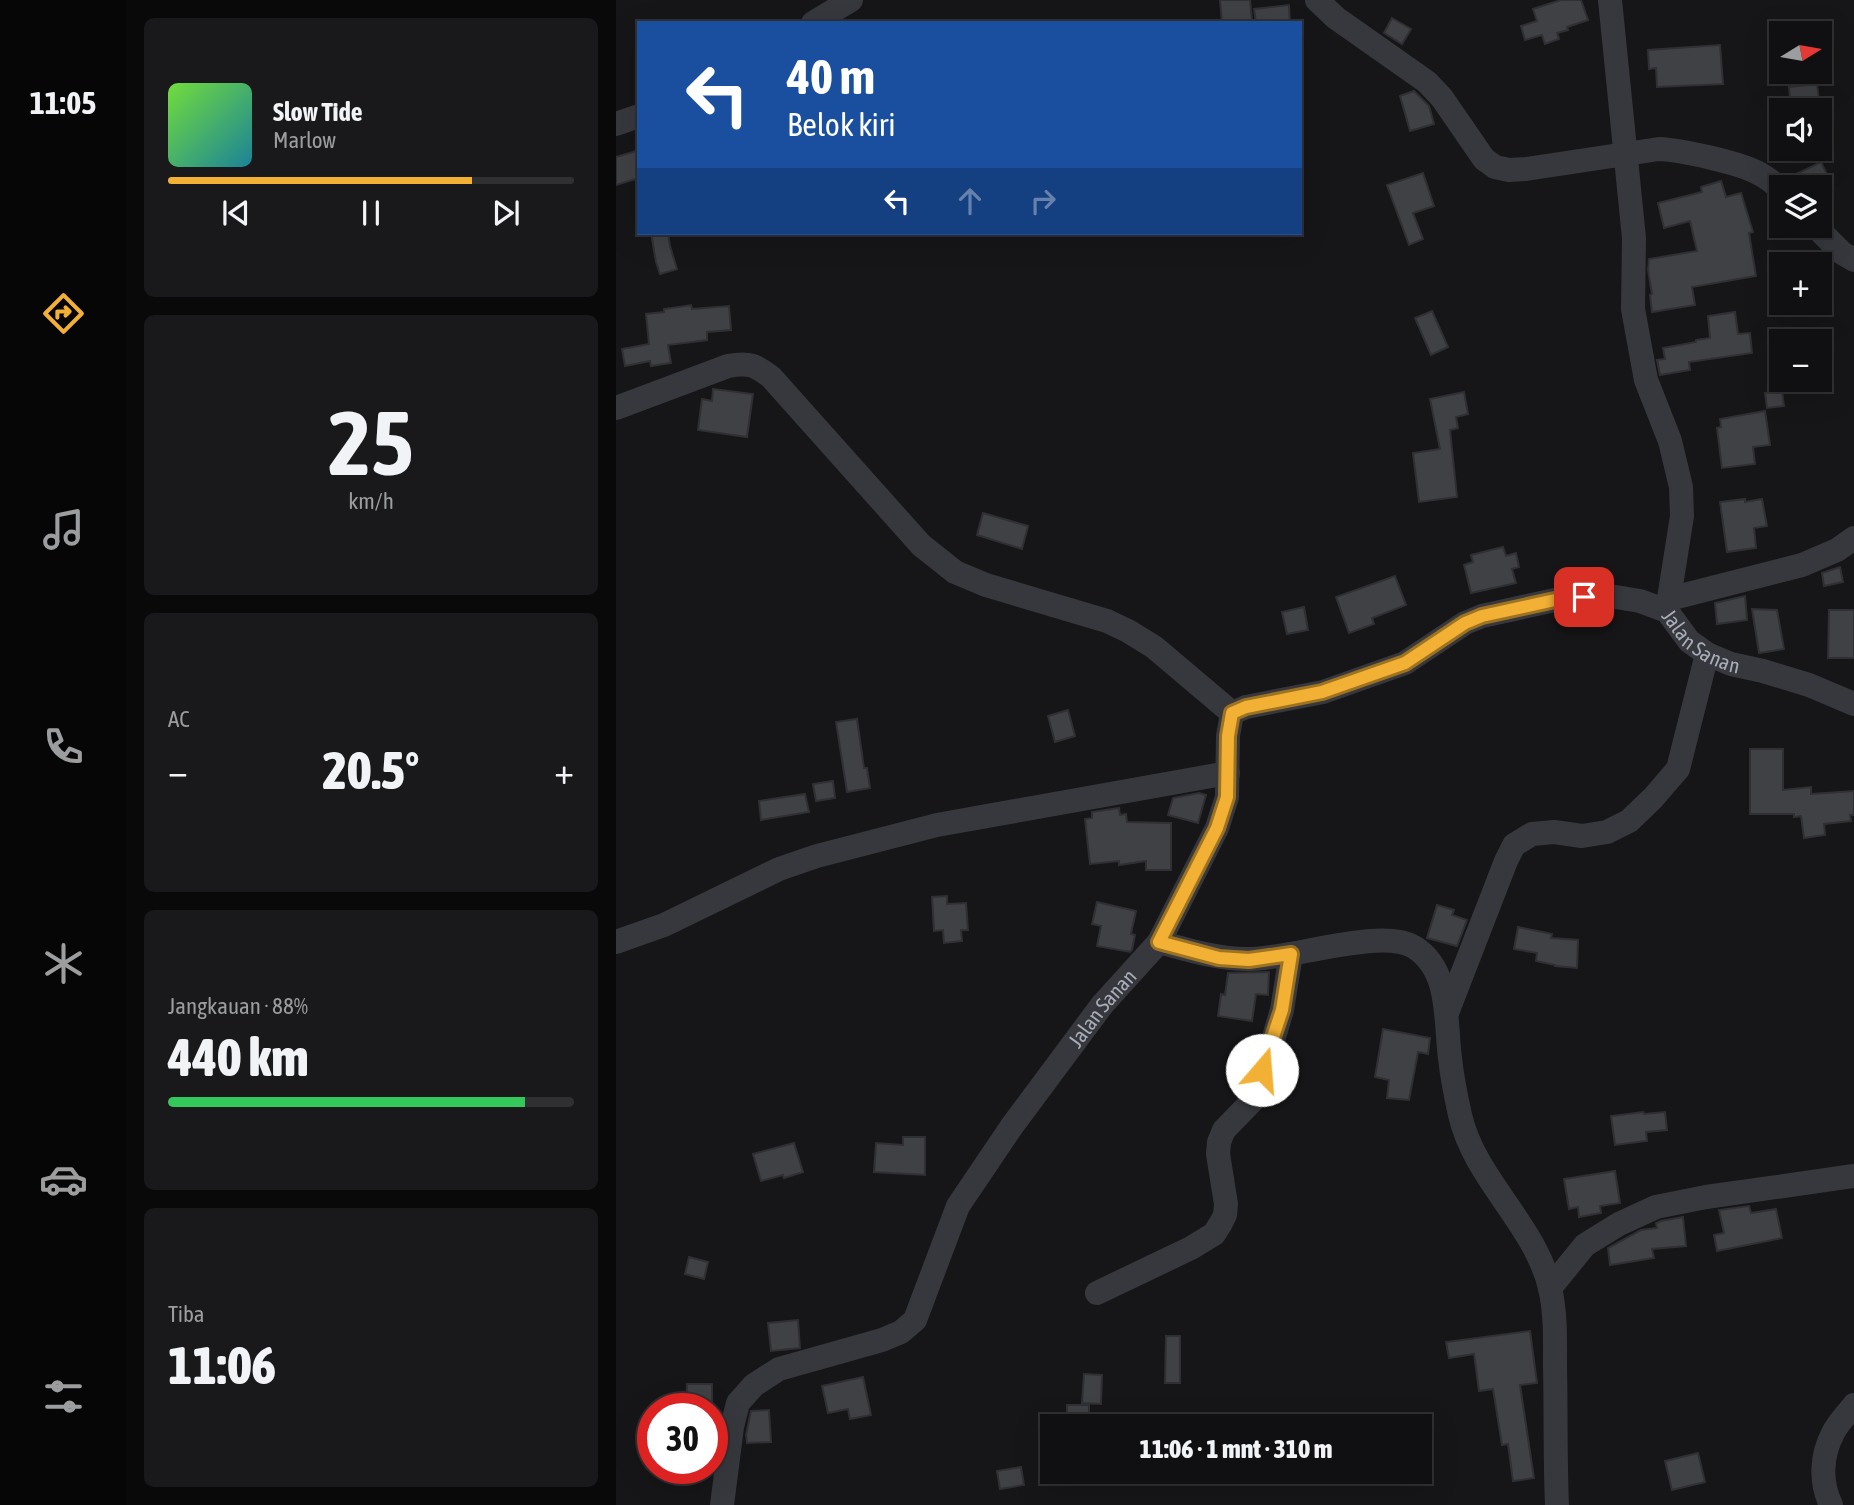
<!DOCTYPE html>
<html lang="id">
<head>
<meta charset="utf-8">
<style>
	:root { --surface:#101012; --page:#19191b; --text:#f1f3f6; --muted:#9c9d9f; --line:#303032; --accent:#f2b134 }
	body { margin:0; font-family:"Asap Condensed",sans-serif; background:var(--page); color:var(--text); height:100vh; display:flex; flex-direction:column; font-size:26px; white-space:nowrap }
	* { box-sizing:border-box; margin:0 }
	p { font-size:23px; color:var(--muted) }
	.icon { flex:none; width:38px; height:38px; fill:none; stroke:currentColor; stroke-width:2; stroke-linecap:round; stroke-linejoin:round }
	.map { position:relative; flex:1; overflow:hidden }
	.panel { display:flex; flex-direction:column; gap:18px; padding:18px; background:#09090a; width:490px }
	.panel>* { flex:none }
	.guide { position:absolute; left:21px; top:21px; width:665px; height:214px; border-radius:0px; box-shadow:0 7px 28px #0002,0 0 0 2px var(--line); background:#1a4fa0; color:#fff; overflow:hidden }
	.needle { width:46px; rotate:79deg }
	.tools { position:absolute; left:1153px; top:21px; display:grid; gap:14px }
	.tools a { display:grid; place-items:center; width:63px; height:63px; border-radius:0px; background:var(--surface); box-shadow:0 7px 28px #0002,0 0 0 2px var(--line); font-size:35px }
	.speed { position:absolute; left:21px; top:1393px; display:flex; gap:14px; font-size:35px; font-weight:700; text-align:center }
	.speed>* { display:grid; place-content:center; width:91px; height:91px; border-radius:50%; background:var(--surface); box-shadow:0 7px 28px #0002,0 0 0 2px var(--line); line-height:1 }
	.speed .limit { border:10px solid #d22; background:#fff; color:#111 }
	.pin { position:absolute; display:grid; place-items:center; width:60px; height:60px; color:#fff; margin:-30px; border-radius:14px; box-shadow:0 4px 10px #0006 }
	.me { position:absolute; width:77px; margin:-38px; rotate:18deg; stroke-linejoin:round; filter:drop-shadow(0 0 5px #0008) }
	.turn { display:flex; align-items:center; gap:24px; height:147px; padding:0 35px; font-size:32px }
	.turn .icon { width:91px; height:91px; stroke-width:2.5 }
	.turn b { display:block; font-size:49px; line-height:60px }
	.lanes { display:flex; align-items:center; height:66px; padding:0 35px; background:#0003; justify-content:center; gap:35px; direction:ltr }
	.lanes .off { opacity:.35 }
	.big { font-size:52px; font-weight:800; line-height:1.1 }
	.panel .card { flex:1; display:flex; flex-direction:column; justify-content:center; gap:10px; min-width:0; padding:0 24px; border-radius:10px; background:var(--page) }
	.panel .dial { align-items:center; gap:0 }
	.dial b { font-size:91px; line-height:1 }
	.song { display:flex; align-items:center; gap:21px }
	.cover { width:84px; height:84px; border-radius:10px; background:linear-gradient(135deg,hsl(100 70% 55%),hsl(190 70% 35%)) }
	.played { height:7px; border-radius:4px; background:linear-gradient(90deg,var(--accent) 75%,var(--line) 75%) }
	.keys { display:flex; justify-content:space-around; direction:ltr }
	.heat { display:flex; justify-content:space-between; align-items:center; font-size:38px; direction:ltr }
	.charge { height:10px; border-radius:5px; background:linear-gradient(90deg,#34c759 88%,var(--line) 0) }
	.trip { position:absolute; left:424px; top:1414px; width:392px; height:70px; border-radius:0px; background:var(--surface); box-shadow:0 7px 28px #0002,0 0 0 2px var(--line); font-weight:800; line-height:70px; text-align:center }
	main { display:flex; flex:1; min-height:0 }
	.dock { display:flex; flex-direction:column; width:126px; justify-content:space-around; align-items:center; background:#060607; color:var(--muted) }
	.dock .icon { width:49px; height:49px }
	.dock .current { color:var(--accent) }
	.dock b { font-size:32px; color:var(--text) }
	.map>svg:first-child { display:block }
</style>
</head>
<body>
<main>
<nav class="dock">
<b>11:05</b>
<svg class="icon current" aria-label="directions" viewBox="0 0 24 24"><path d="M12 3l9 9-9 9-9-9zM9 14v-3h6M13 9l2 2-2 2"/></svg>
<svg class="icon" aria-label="music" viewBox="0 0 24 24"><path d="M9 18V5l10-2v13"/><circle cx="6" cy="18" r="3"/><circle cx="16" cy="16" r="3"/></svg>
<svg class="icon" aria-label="phone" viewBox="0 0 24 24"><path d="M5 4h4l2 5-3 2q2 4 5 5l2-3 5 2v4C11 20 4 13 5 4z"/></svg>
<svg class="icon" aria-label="climate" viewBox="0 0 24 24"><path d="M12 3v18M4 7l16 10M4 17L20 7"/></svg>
<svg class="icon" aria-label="car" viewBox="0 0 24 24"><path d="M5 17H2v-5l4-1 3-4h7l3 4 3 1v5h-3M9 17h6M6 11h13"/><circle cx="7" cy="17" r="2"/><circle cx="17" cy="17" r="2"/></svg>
<svg class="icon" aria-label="filters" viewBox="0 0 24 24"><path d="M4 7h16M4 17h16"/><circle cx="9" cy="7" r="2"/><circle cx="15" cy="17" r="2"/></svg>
</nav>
<section class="panel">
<div class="card">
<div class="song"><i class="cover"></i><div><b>Slow Tide</b><p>Marlow</p></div></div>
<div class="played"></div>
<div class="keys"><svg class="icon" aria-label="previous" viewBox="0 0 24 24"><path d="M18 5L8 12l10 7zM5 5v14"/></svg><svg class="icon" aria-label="pause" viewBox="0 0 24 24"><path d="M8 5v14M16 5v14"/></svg><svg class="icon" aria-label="next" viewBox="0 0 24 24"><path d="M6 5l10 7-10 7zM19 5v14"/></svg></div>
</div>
<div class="card dial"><b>25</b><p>km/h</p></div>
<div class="card"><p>AC</p>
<div class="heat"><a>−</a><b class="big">20.5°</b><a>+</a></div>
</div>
<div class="card"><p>Jangkauan · 88%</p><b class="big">440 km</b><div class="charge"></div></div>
<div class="card"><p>Tiba</p><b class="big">11:06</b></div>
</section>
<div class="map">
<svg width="1238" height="1505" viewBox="0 0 1238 1505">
	<rect width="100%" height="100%" fill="#161618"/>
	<g fill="#404145" stroke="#303034" stroke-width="2">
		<polygon points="604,0 634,0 636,21 606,23"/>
		<polygon points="945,0 965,0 972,20 951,27 952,30 941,33 943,39 929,44 926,35 909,40 905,26 921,21 917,9"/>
		<polygon points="673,5 674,23 640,23 638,9"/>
		<polygon points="776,18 795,29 786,44 768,33"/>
		<polygon points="1104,45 1107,84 1041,87 1040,68 1033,69 1032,50"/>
		<polygon points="1201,84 1204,110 1175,110 1173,87"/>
		<polygon points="798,91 813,106 818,124 794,131 784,96"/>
		<polygon points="23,150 23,178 0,185 0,157"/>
		<polygon points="1205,162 1217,187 1181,187 1176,176"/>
		<polygon points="807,173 818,206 797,213 807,239 793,245 771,185"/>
		<polygon points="1105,181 1110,197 1125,193 1137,232 1133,233 1140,276 1076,287 1079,305 1036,312 1034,295 1036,294 1032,270 1033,259 1081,251 1074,221 1048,228 1042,203 1086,192 1085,187"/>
		<polygon points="35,233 52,233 54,246 61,269 44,274 40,262"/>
		<polygon points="75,305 76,309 113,306 115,330 91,332 91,340 52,345 55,363 35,366 34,361 9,366 6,349 33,344 30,314 48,312 48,309"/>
		<polygon points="816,311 832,347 815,355 799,318"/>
		<polygon points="1119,312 1122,334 1134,333 1136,353 1073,362 1074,370 1044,375 1041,360 1049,359 1047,348 1080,342 1080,340 1094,338 1092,316"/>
		<polygon points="97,389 137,394 131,437 82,430 86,399 96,401"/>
		<polygon points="1166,391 1168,406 1151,408 1149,393"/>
		<polygon points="848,392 852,414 840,417 842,428 834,430 841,497 803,502 797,453 824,449 814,399"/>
		<polygon points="1149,411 1154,445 1137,447 1139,464 1106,468 1101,428 1105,427 1104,419"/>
		<polygon points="1129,499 1129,502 1146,499 1151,526 1138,528 1140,548 1111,552 1104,502"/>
		<polygon points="367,513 412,526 406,549 361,535"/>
		<polygon points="887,547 890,556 900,553 903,567 896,569 900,583 855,593 848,565 857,562 855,555"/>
		<polygon points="1224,567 1227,582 1208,586 1206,573"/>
		<polygon points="779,576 790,605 756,618 758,624 733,633 720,597"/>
		<polygon points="1129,596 1131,620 1101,624 1099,603"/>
		<polygon points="688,607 692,630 671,634 666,612"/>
		<polygon points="1136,609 1161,610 1168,649 1143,653"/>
		<polygon points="1213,610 1238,610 1238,658 1212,658"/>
		<polygon points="452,710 459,736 439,742 432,716"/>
		<polygon points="241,719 248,768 251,768 254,788 231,792 220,722"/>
		<polygon points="1134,749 1167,749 1167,790 1195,787 1195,794 1238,791 1238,815 1234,815 1235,821 1208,824 1209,835 1188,838 1185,816 1178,817 1178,814 1134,814"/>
		<polygon points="217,781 219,798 200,801 197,784"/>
		<polygon points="583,793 590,795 582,823 552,815 557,798"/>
		<polygon points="189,794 193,812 145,820 143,801"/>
		<polygon points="503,808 504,815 510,814 511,822 555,823 555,870 530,870 530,861 503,865 503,861 474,864 469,819 476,818 476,812"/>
		<polygon points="331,896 331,904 350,903 352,930 345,930 346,941 328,943 327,930 318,931 316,897"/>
		<polygon points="481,902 520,911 515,934 519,935 516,950 514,952 481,946 485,926 476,924"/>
		<polygon points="821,905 838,910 836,915 851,920 841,946 811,938"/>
		<polygon points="902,927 936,934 935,938 962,940 961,968 939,966 939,965 920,961 921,953 898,949"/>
		<polygon points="653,972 652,995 640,994 636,1021 602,1016 605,994 609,995 612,973"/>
		<polygon points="767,1029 814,1038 812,1054 802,1052 793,1100 771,1098 773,1080 759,1077"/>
		<polygon points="1027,1112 1028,1114 1049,1112 1051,1130 1030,1132 1031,1141 999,1145 995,1116"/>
		<polygon points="287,1137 309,1137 309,1175 258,1172 260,1143 287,1145"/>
		<polygon points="178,1143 187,1172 168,1178 167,1175 145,1181 137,1154"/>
		<polygon points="999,1171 1004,1203 984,1206 985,1213 963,1217 962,1207 953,1209 948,1179"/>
		<polygon points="1133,1206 1135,1213 1160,1209 1166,1238 1101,1251 1098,1235 1108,1233 1103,1210"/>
		<polygon points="1067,1217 1070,1246 1036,1249 1038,1258 994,1265 992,1248 1025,1230 1041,1228 1040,1223 1045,1221"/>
		<polygon points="73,1257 92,1262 88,1279 69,1274"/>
		<polygon points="182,1320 184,1348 155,1351 152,1323"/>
		<polygon points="914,1331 921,1383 904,1385 918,1478 897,1481 892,1444 886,1445 877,1389 863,1391 858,1354 833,1358 830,1342"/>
		<polygon points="550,1336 564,1336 564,1383 549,1383"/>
		<polygon points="468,1374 486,1375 485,1404 466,1403"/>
		<polygon points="247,1377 255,1415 234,1419 232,1409 212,1413 206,1386"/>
		<polygon points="71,1384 96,1384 96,1409 70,1409"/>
		<rect x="451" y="1405" width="22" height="21"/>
		<polygon points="153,1410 155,1442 131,1443 130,1435 135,1411"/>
		<polygon points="104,1413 100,1437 96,1437 96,1414"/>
		<polygon points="1082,1453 1089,1482 1056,1490 1049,1461"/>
		<polygon points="405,1467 408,1485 384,1489 381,1471"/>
	</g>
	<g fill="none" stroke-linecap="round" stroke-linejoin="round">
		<g stroke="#37383d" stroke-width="24">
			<path d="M701,0L720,18L811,82L826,98L868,159L879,167L893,170L910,169L1043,149C1066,150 1125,163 1144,174C1152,178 1159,184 1166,191"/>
			<polyline points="994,0 1018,238 1017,309 1030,380 1054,441 1065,487 1066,516 1051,611"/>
			<polyline points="197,23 235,0"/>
			<polyline points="0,124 23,116"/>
			<polyline points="1199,226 1226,253 1238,260"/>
			<path d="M0,408L112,366C133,362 139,365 155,377L305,545L339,572L370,585L491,621L512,631L538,647L616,713"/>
			<polyline points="1053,599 1186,565 1221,550 1238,538"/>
			<polyline points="0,942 48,925 163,869 201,856 321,825 612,773"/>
			<path d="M543,942C572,950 600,959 631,959C672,960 765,927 798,947C835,970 829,1020 834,1058C836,1077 840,1097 844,1115C859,1180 919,1224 934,1288C940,1314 939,1342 939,1367C940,1413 939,1459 941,1505"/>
			<polyline points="831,1013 890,861 898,845 916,834 938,832 966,836 991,832 1013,821 1037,798 1062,769 1091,654"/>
			<polyline points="934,1288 969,1245 1003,1224 1040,1207 1090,1197 1238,1176"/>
			<polyline points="481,1293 575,1248 598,1234 605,1223 609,1215 610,1204 602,1154 603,1142 608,1130 640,1097 666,1010 675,954"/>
			<path id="s1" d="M106,1505L116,1427L122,1403L138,1385L163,1369L266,1340L285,1332L299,1320L342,1206L396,1126L486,1005L543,942L601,828L611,797L612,736L616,713L630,707L707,692L789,663L849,623L866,616L948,598L988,595L1024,601L1051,611L1073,641L1091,654L1115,664L1147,671L1193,685L1238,704"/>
			<path d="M1215,1505C1204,1482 1205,1456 1217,1433C1222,1423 1231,1414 1238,1405"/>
		</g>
	</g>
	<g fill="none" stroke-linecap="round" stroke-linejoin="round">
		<defs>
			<polyline id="route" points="646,1070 666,1010 675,954 633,960 603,958 543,942 601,828 611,797 612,736 616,713 630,707 706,692 789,663 849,623 866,616 948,598 968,597"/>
		</defs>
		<use href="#route" stroke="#9d7322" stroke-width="18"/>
		<use href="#route" stroke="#f2b134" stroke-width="12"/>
	</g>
	<g text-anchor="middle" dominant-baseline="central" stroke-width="7" stroke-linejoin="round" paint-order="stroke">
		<g font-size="21" fill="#a8adb8" stroke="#111113">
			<text stroke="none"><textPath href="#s1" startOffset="1510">Jalan Sanan</textPath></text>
			<text stroke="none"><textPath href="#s1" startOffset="670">Jalan Sanan</textPath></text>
		</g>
	</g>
</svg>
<div class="tools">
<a><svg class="needle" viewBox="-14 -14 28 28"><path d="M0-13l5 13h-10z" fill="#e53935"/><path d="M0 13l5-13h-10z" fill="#9c9d9f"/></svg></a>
<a><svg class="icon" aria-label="sound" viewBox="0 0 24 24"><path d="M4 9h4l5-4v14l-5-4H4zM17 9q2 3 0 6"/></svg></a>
<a><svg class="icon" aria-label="layers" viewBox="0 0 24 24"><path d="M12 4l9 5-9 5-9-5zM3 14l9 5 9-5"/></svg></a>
<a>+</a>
<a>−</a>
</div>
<div class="speed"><div class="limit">30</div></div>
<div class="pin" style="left:968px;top:597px;background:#d93025"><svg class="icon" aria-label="arrive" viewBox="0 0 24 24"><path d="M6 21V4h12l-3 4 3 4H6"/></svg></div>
<svg class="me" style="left:646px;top:1070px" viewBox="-20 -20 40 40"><circle r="19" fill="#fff"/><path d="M0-13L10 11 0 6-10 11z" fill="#f2b134"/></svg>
<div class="trip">11:06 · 1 mnt · 310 m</div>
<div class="guide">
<div class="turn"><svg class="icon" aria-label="left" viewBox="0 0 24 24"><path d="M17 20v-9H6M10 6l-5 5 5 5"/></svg><div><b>40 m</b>Belok kiri</div></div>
<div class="lanes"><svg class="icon" aria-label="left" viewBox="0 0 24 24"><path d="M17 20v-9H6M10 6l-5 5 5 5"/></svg><svg class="icon off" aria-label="ahead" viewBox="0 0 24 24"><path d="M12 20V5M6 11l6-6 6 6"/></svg><svg class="icon off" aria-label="right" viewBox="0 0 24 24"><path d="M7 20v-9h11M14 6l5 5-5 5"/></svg></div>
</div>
</div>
</main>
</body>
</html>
